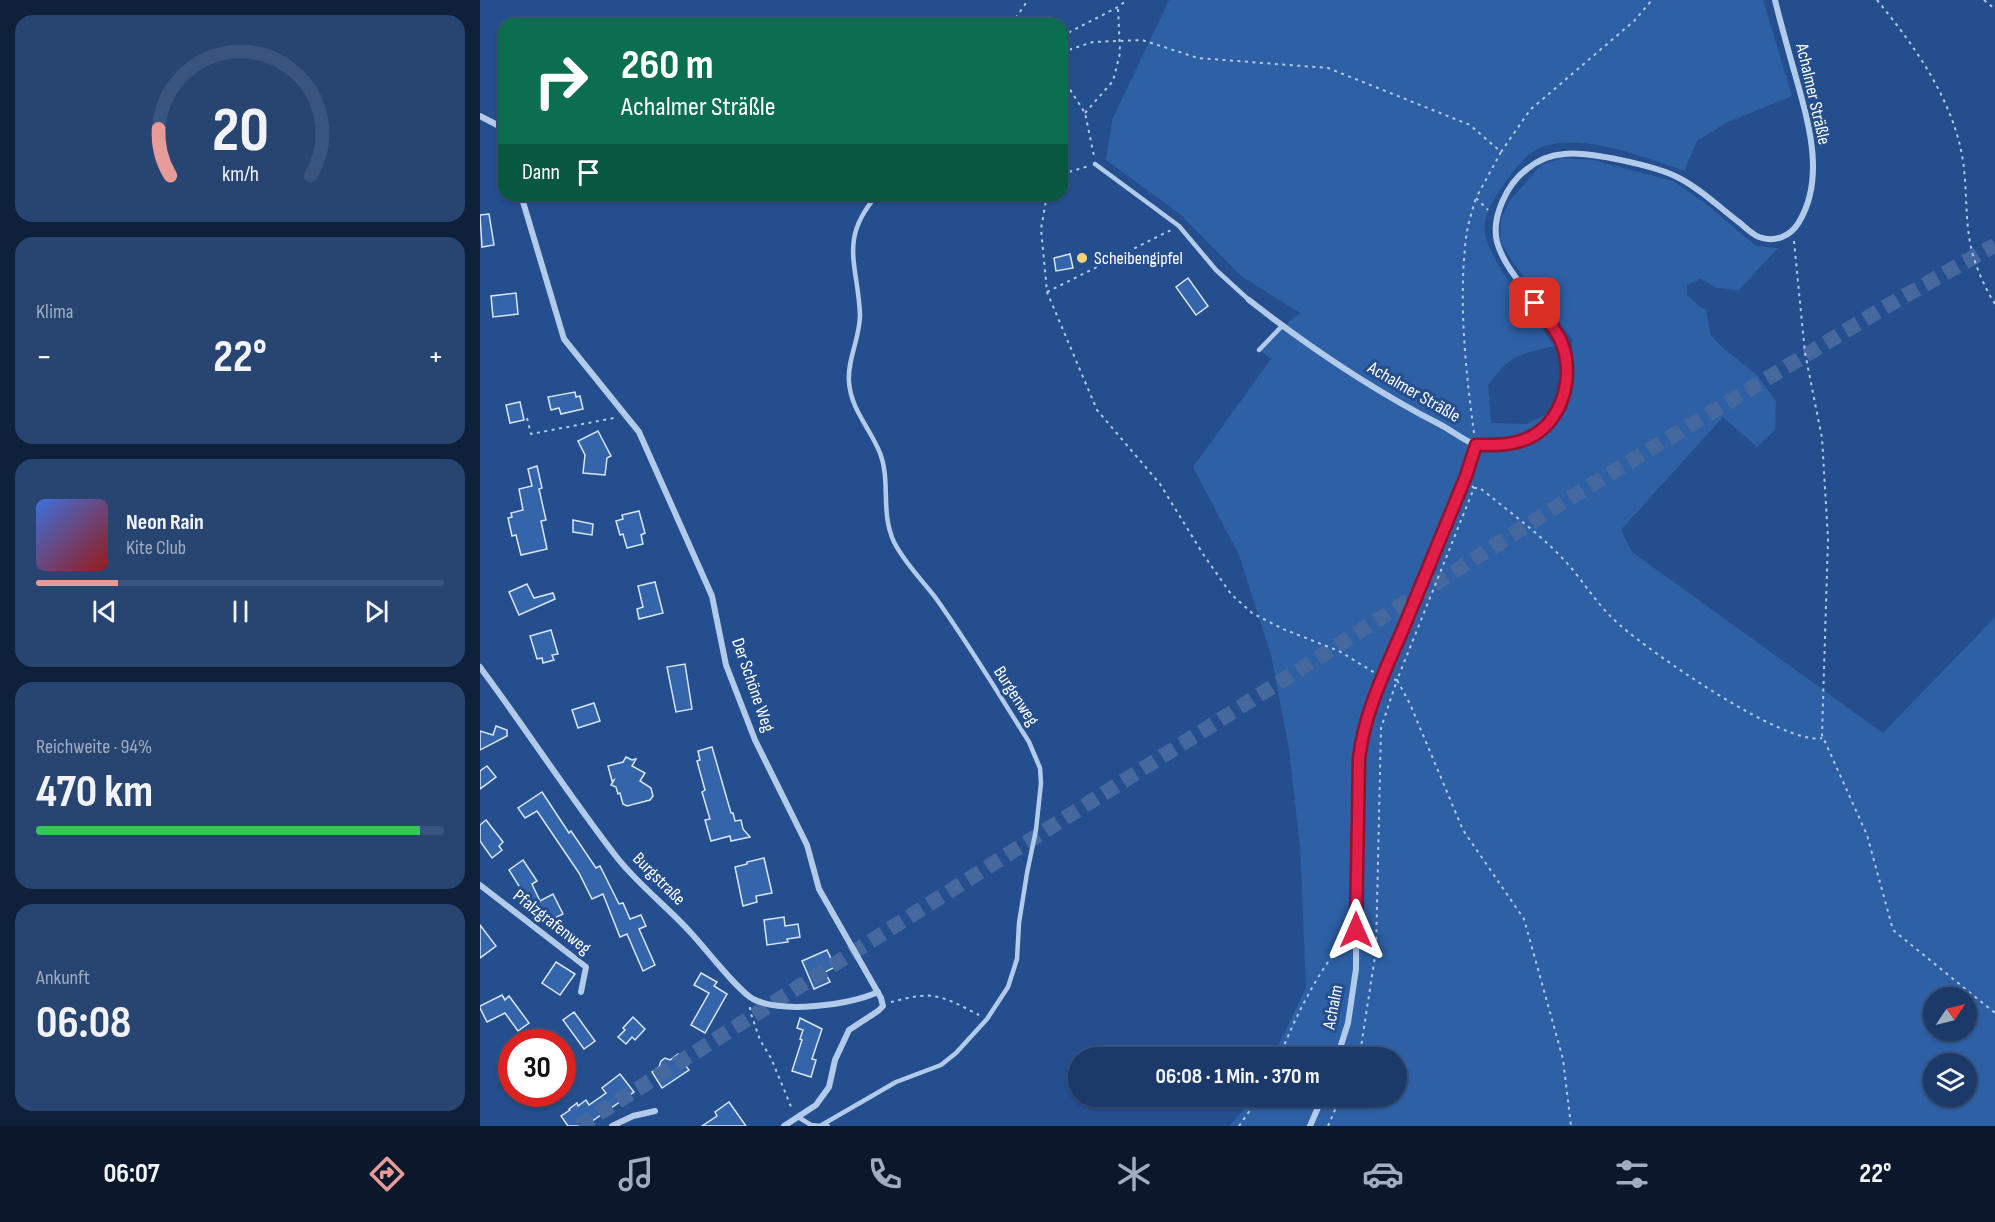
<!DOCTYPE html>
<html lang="de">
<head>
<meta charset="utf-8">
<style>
	:root { --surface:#1b3a6a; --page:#284572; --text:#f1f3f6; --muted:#a0adc1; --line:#39547e; --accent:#e69b98 }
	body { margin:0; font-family:"Sofia Sans Condensed",sans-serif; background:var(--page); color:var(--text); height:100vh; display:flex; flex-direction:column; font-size:22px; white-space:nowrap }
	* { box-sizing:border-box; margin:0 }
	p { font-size:20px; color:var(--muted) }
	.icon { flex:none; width:33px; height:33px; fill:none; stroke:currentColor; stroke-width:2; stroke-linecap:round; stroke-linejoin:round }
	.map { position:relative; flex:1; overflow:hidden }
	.side { display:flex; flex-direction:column; gap:15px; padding:15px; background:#0f203a; width:480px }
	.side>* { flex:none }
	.banner { position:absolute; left:18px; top:18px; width:570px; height:183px; border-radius:18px; box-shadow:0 2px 4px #0004,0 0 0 2px var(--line); background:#0b6e4f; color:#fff; overflow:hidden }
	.needle { width:39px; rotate:55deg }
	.fabs { position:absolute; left:1443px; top:987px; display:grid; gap:12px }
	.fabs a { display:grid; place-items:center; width:54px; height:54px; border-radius:50%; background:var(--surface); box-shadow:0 2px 4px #0004,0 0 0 2px var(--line); font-size:30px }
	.speed { position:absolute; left:18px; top:1029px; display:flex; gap:12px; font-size:30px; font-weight:700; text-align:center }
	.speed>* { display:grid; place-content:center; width:78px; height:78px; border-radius:50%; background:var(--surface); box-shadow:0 2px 4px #0004,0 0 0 2px var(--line); line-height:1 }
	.speed .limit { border:9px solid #d22; background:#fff; color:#111 }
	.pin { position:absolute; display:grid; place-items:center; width:51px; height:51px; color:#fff; margin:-26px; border-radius:12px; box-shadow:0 3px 9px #0006 }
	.me { position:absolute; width:66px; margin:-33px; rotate:0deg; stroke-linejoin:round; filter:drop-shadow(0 0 4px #0008) }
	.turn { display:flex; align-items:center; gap:21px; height:126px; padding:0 24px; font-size:27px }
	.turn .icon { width:78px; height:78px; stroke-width:2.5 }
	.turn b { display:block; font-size:42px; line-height:51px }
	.then { display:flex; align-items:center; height:57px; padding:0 24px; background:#0003; gap:12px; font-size:22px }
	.big { font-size:45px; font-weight:700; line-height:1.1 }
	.side .tile { flex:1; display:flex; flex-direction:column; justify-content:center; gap:9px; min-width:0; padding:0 21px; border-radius:18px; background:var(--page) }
	.side .dial { align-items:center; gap:0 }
	.dial svg { height:156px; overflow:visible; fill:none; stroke:var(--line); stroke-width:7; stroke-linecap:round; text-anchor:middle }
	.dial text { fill:var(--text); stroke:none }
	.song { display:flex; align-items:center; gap:18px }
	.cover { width:72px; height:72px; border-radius:9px; background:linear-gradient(135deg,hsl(220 70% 55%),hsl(0 70% 35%)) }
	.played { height:6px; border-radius:3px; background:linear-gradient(90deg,var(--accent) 20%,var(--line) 20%) }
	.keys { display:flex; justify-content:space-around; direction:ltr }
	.heat { display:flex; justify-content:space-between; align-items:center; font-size:33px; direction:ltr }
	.charge { height:9px; border-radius:4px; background:linear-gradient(90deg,#34c759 94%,var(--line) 0) }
	.trip { position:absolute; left:588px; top:1047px; width:339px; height:60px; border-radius:30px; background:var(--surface); box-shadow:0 2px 4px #0004,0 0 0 2px var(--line); font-weight:700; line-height:60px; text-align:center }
	.tab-bar { display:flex; height:96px; justify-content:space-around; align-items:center; background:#0b172a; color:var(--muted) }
	.tab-bar .icon { width:42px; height:42px }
	.tab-bar .active { color:var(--accent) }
	.tab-bar b { font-size:27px; color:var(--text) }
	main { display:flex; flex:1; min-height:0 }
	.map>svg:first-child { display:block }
</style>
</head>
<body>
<main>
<section class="side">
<div class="tile dial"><svg viewBox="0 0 100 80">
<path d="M14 69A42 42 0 1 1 86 69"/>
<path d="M14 69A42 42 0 0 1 8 45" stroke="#e69b98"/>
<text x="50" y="56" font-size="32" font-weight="700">20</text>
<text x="50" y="72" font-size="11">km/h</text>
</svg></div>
<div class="tile"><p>Klima</p>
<div class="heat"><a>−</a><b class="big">22°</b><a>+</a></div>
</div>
<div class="tile">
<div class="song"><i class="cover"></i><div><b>Neon Rain</b><p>Kite Club</p></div></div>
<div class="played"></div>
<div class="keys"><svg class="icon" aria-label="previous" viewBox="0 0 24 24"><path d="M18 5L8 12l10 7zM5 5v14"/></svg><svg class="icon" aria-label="pause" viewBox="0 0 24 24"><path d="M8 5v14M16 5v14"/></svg><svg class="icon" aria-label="next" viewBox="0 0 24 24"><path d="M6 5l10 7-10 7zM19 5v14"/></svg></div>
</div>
<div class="tile"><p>Reichweite · 94%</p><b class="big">470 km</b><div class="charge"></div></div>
<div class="tile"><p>Ankunft</p><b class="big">06:08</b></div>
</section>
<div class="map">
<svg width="1515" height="1126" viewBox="0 0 1515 1126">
	<rect width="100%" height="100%" fill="#244e8d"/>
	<path fill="#2e60a5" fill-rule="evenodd" d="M689,0H1283L1312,96L1246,123L1217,141L1204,171C1167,158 1091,128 1054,151C1044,157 1031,174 1024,184C1014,199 1002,215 1005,234C1010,262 1057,320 1074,346C1037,355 1032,354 1008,385L1011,423L1046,424L1067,414L1075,424L1087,409L1093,387L1092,339L1034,264L1020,241L1021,219L1030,200L1061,165L1082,158L1113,160L1193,181L1226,204L1276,246L1298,248L1259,290L1237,288L1221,279L1207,285V295L1220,307L1226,309L1230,334L1243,348L1277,375L1296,401L1295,430L1277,447L1243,417L1141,530L1152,552L1403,733L1515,617V1126H749L775,1097L916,1096V1058L793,1057L826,987L820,847L809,749L791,655L759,555L713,467L791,359L777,348L820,313L761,276L700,214L626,160L632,120ZM1454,998H1486V1030H1454ZM1454,1064H1486V1096H1454Z"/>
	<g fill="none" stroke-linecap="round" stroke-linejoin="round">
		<polyline stroke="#a7c5ec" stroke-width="4" points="347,1125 348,1126"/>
	</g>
	<g fill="#3465aa" stroke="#d8e6f8" stroke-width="1.5">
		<polygon points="9,214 14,245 2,247 0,215"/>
		<polygon points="590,254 593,268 576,271 574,258"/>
		<polygon points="708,278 728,306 716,315 696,287"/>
		<polygon points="36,293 38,314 13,317 11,296"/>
		<polygon points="95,392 96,397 100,396 103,409 81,414 79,408 71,410 68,397"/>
		<polygon points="40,402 44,420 30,423 26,405"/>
		<polygon points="118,431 131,456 127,458 125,475 103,473 105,455 98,441"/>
		<polygon points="57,466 62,488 59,489 66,520 61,521 67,549 41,555 36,535 32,536 28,518 32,517 31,513 43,510 39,489 52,486 48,469"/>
		<polygon points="159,511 165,533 161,535 163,544 147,548 143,534 140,535 136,521 143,519 142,515"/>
		<polygon points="93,520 113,524 112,535 93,532"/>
		<polygon points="175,582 183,613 159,619 157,609 163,607 158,586"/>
		<polygon points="47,584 54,598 73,593 75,599 39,615 29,592"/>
		<polygon points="71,630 78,654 72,655 74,660 63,663 62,658 57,659 50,636"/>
		<polygon points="205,664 212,709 196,712 187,667"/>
		<polygon points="114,703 120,721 98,728 92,710"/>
		<polygon points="16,726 27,730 27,736 0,750 0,731 13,735"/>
		<polygon points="232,747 251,813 253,813 255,821 261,820 263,829 270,837 251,841 250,836 231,841 225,820 230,819 222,792 225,790 217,761 220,760 218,751"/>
		<polygon points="146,757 152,760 156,759 152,766 165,773 160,781 171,788 173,796 170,800 147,806 143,804 140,793 138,794 136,787 131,785 134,780 132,781 128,766 143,762"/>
		<polygon points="7,766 16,777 0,789 0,771"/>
		<polygon points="62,792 89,833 91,831 116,868 120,866 139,904 143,903 150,919 161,915 166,926 159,929 175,965 163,971 147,934 140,937 123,894 112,899 99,873 57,811 45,818 38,808"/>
		<polygon points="6,820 23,842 19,846 22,850 12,858 0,841 0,825"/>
		<polygon points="284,858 292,893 276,896 277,902 263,906 255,867 267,864 267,862"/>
		<polygon points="43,860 57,881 52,884 60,901 73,894 83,914 67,922 61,911 54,914 49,902 29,870"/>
		<polygon points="304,917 305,926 318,924 320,937 307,939 308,942 287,945 284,920"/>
		<polygon points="0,925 16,946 0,958"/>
		<polygon points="347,950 355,967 345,972 350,982 334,989 322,961"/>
		<polygon points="76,962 95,974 80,995 62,983"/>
		<polygon points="221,973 237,982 234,986 247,994 225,1033 211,1025 229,993 214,985"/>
		<polygon points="22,995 25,1000 29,996 49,1023 38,1031 25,1013 7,1022 0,1008 0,1006"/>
		<polygon points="94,1012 115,1041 104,1049 83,1020"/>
		<polygon points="153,1017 165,1029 155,1040 152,1037 146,1044 138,1037 145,1030 143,1028"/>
		<polygon points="320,1018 342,1029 332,1059 336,1060 331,1077 312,1071 322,1040 320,1039 323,1030 317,1028"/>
		<polygon points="198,1054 202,1060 207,1061 206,1066 209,1070 182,1088 172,1072 179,1067 181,1061 185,1058 190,1060"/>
		<polygon points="140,1074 154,1092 105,1126 88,1126 81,1116 90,1110 89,1109 97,1103 98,1106 106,1100 109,1105 126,1093 122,1088"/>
		<polygon points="249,1102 266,1126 222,1126 237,1116 235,1112"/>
	</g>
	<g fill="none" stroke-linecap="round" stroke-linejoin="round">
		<polyline stroke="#45699e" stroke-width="15" stroke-dasharray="15 8" stroke-linecap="butt" points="99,1126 1098,493 1407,306 1515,245"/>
		<g stroke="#b3cbeb" stroke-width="2" stroke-dasharray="3 4.5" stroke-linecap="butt">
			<path d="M1397,0C1434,45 1471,97 1482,155C1487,182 1485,209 1489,236C1492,259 1503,285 1515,304"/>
			<polyline points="1504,0 1515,9"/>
			<polyline points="535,24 533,22 548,0"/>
			<polyline points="582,36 638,7 647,0"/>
			<polyline points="582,52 613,42 662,40 718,58 848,68 990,125 1021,152 996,198 1008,210"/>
			<polyline points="582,77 605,113 614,156"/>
			<polyline points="605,113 633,81 640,53 638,7"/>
			<polyline points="1021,152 1050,110 1154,21 1172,0"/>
			<polyline points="582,174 609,166"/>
			<polyline points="567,195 561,229 567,292 617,410 680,484 723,554 751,594 772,613 803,629 859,651 895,673"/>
			<polyline points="1314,241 1325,353 1342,438 1348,539 1342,735 1387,835 1413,930 1515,1013"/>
			<polyline points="567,292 691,230"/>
			<polyline points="47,418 51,434 134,418"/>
			<path d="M994,433C986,374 979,307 985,248C986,230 991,214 996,198"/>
			<polyline points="992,486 994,488 917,680 930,704 983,830 1044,919 1083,1059 1091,1126"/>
			<path d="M994,488H1000C1032,514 1067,539 1093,570C1109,590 1121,609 1141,626C1172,653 1304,746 1342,738"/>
			<path d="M411,1002C420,1000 430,997 440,996C461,993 481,1006 499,1015"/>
			<polyline points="270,1007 270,1011 280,1040 291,1058 312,1109"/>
			<path d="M799,1058C816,1015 837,973 866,938"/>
			<polyline points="877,1058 881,1047 896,950 901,728 917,680 912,679"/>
			<polyline points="759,1126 780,1096"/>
			<polyline points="848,1126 861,1096"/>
		</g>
		<g stroke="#b3cbeb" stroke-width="4.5">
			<polyline points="615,164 699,226 736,270 769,300"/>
			<polyline points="779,350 802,326"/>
			<path d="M318,1117L331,1125L340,1126L416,1082L461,1065L476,1053L507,1019L528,987L537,959L539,923L547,873L556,830L561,783L560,768L549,742C518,693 488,643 455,597C441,579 424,562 414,542C400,512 411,481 400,453C390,428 371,410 369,382C367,360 380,338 380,315C378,264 358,240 397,195"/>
		</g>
		<g stroke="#b3cbeb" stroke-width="6">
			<polyline points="0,116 21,127 24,137"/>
			<polyline points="41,195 84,339 159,432 232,596 246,665 275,740 327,845 339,889 401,998 403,1006 398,1011 369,1030 355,1060 349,1087 336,1105 304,1126"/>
			<path d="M769,300C829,347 893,390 961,425C971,430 987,443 997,445C1019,449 1048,443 1063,428C1081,410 1088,388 1086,364C1083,320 1028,283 1017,242C1011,217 1027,184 1047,169C1058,160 1070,155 1084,154C1108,151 1177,166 1199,178C1221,189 1240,208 1260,223C1266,228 1272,234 1279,237C1295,243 1311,236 1319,222C1346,177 1328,121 1315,74C1308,49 1301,25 1295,0"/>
			<path d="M0,667C46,729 88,794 135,855C156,883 188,907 211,933C226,949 257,990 273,999C302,1014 369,1005 398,992"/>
			<polyline points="0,885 106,967 101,992"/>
			<polyline points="857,1058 868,1023 876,969 877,775 881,743 889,712 986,476 996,445"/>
			<polyline points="132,1126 153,1116 175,1111"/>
			<polyline points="830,1126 843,1096"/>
		</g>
	</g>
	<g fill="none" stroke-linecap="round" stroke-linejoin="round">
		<defs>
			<path id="route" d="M876,930L879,759C884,713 905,671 923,629C944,578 965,527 986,476L996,445C1009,445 1023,446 1037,442C1080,432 1097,379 1081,341C1075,328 1063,315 1055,303"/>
		</defs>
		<use href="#route" stroke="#92132f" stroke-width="15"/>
		<use href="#route" stroke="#e11d48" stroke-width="10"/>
	</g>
	<circle fill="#f5d577" stroke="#244e8d" stroke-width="2" cx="602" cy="258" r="6"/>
	<g text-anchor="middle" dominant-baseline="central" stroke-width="6" stroke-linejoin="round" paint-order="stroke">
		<g font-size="18" fill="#fff" stroke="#244e8d">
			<text transform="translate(1333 94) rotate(77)">Achalmer Sträßle</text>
			<text transform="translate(934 392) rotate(30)">Achalmer Sträßle</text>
			<text transform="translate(273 685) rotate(71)">Der Schöne Weg</text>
			<text transform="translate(536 696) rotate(57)">Burgenweg</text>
			<text transform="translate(179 879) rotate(45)">Burgstraße</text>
			<text transform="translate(72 922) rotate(38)">Pfalzgrafenweg</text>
			<text transform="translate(853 1007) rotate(-79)">Achalm</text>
		</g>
		<g font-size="18" fill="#fff" stroke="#244e8d" text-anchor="start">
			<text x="614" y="258">Scheibengipfel</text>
		</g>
	</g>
</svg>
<div class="fabs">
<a><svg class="needle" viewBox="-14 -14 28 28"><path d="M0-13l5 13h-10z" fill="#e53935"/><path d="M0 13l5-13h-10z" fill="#a0adc1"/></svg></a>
<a><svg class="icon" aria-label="layers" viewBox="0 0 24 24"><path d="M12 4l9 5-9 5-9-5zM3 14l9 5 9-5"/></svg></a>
</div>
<div class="speed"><div class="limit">30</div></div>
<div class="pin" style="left:1055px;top:303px;background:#d93025"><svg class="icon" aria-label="arrive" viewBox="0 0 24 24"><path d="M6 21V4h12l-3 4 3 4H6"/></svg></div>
<svg class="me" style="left:876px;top:930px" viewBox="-20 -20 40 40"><path d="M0-17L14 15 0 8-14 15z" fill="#e11d48" stroke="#fff" stroke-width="4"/></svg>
<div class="trip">06:08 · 1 Min. · 370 m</div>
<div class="banner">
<div class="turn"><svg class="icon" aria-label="right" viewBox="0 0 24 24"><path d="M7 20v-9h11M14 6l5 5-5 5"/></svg><div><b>260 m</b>Achalmer Sträßle</div></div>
<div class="then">Dann<svg class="icon" aria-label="arrive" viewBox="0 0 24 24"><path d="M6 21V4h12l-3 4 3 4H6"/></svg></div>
</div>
</div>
</main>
<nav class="tab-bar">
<b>06:07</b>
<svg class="icon active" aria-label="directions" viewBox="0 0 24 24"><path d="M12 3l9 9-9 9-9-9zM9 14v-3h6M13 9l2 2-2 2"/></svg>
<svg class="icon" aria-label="music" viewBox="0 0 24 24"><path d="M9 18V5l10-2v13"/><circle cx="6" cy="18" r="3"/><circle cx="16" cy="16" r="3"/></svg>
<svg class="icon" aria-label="phone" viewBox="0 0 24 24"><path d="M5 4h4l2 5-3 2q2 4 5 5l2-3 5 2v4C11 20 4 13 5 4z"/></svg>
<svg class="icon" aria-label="climate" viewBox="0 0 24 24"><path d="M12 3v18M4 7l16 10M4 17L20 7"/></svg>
<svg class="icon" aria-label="car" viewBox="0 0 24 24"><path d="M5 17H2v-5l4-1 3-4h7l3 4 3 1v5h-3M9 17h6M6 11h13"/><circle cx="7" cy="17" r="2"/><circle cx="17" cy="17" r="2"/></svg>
<svg class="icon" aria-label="filters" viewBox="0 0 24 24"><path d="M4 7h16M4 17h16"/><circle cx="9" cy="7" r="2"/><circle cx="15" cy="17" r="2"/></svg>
<b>22°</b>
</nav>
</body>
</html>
